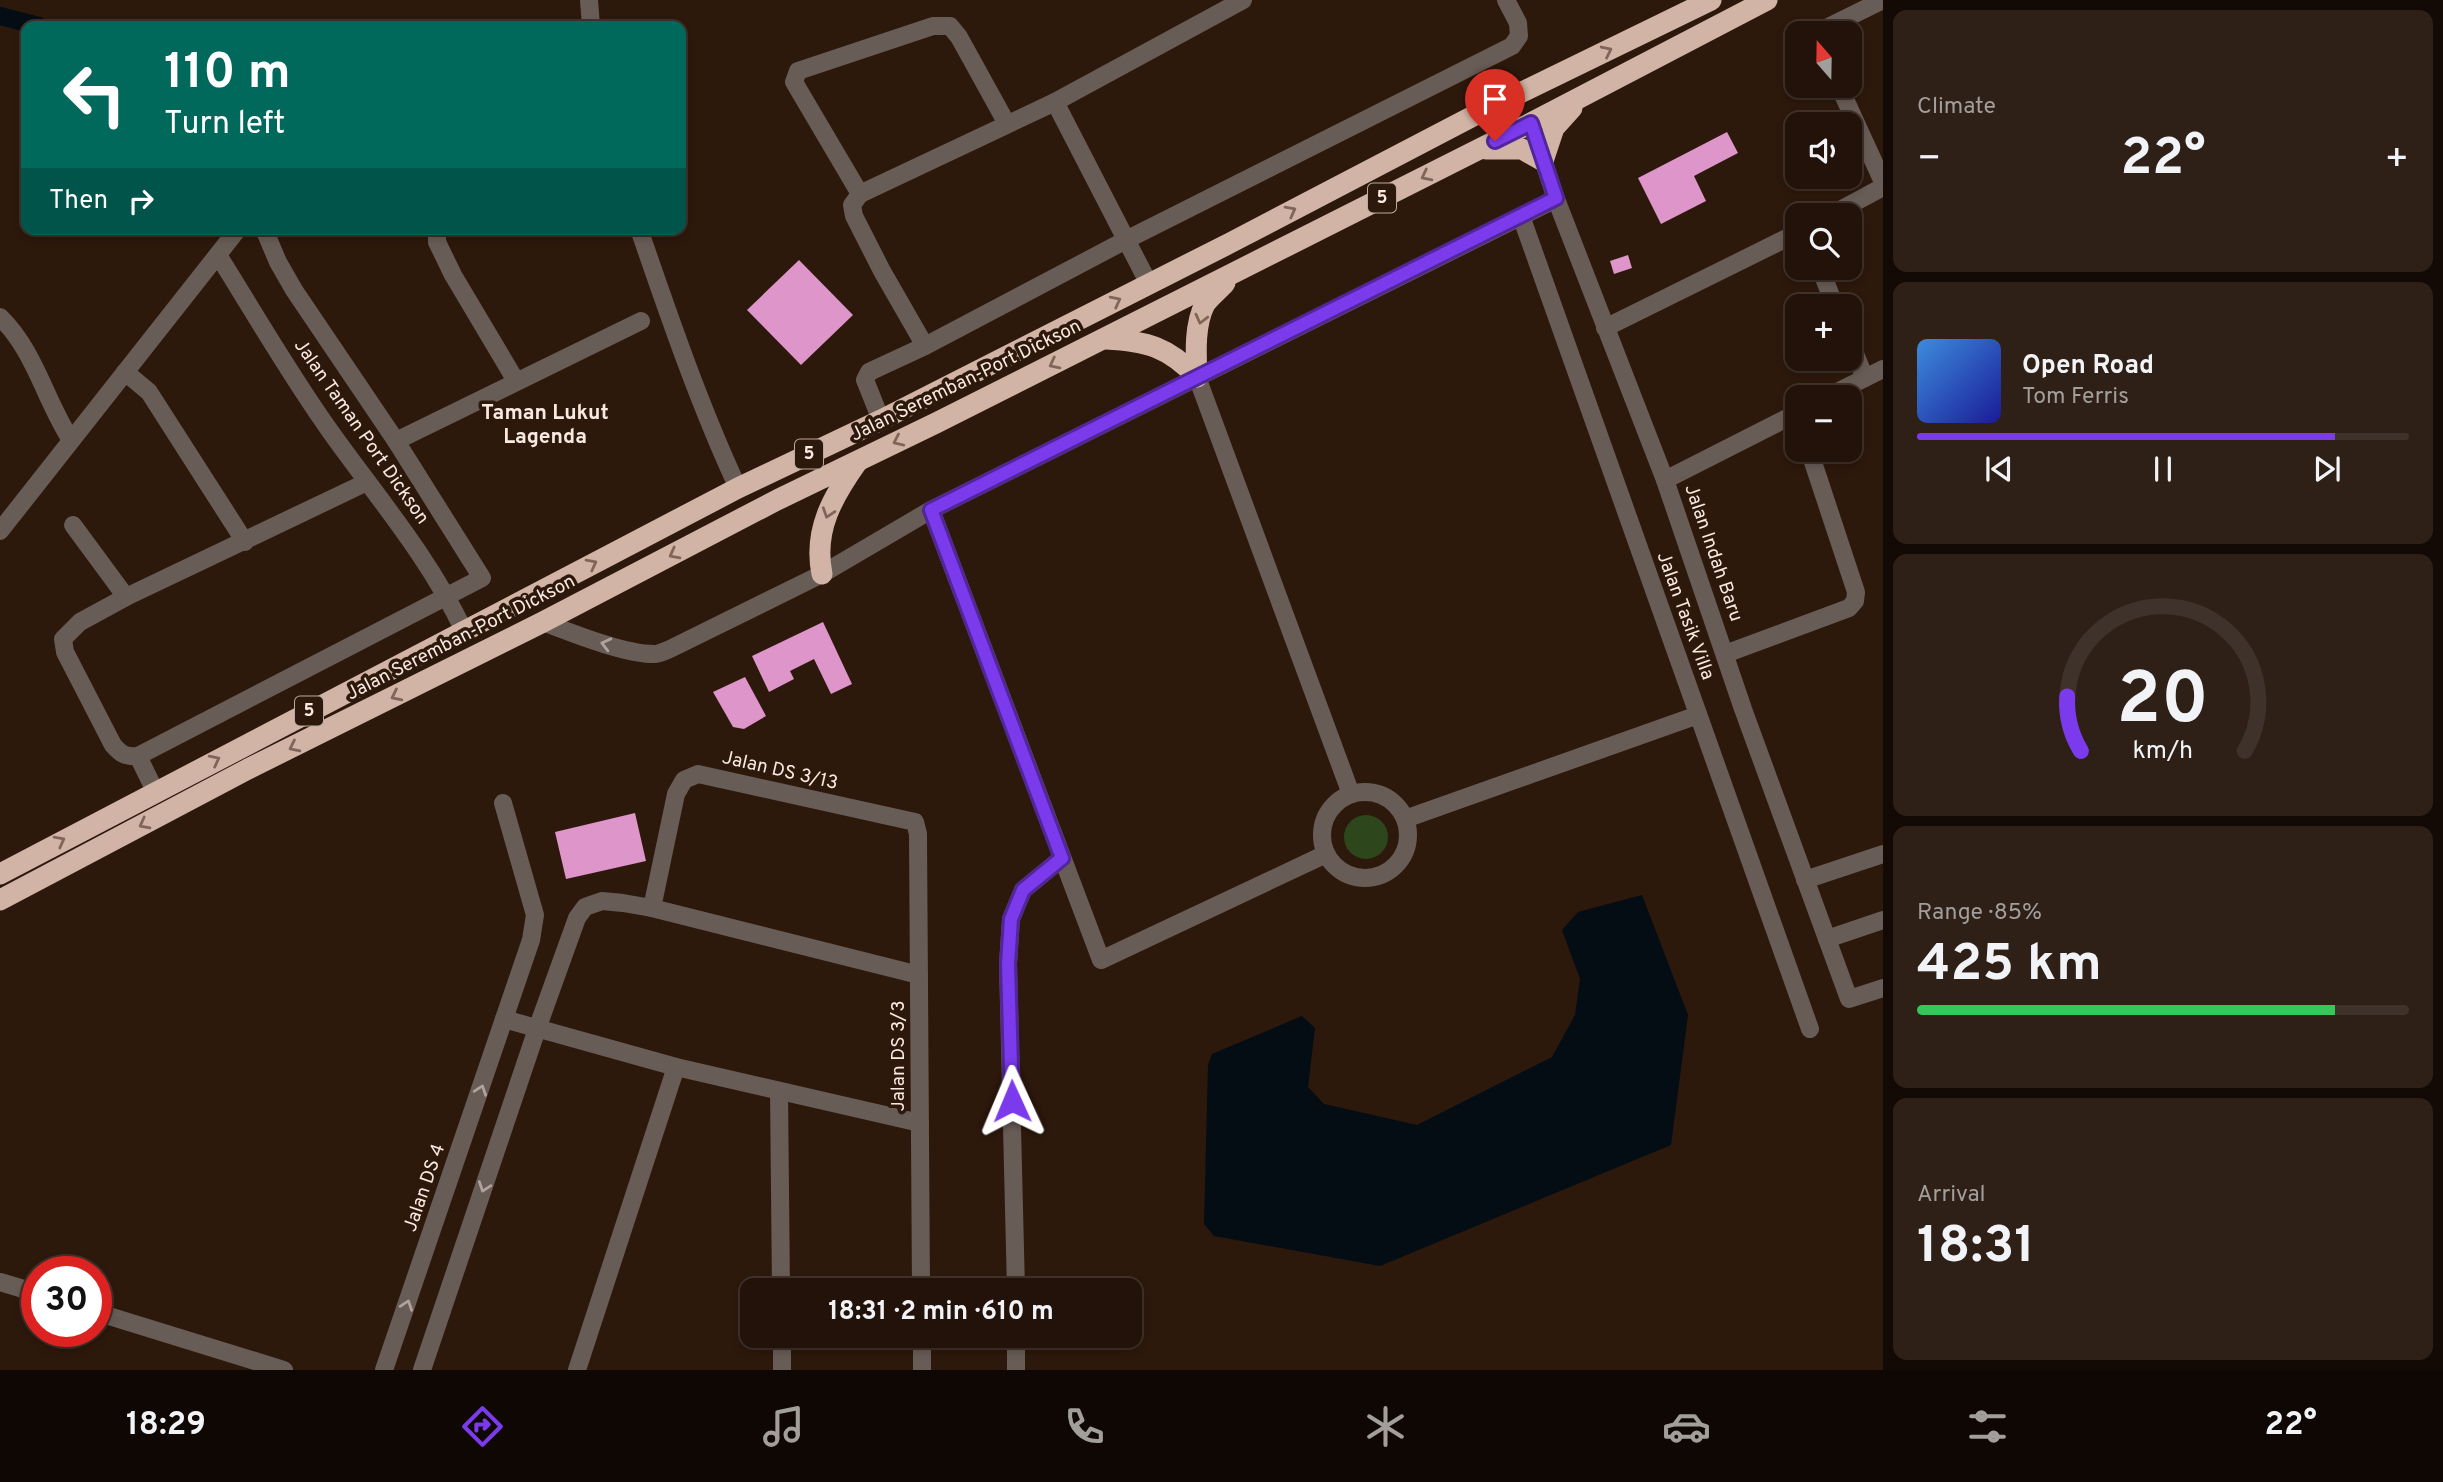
<!DOCTYPE html>
<html lang="en">
<head>
<meta charset="utf-8">
<style>
	:root { --surface:#221209; --page:#2e2017; --text:#f1f3f6; --muted:#a29e9c; --line:#3f322a; --accent:#7c3aed }
	body { margin:0; font-family:Overpass,sans-serif; background:var(--page); color:var(--text); height:100vh; display:flex; flex-direction:column; font-size:26px; white-space:nowrap }
	* { box-sizing:border-box; margin:0 }
	p { font-size:23px; color:var(--muted) }
	.icon { flex:none; width:38px; height:38px; fill:none; stroke:currentColor; stroke-width:2; stroke-linecap:round; stroke-linejoin:round }
	.map { position:relative; flex:1; overflow:hidden }
	.side { display:flex; flex-direction:column; gap:10px; padding:10px; background:#130a05; width:560px }
	.side>* { flex:none }
	.banner { position:absolute; left:21px; top:21px; width:665px; height:214px; border-radius:14px; box-shadow:0 4px 10px #0003,0 0 0 2px var(--line); background:#00695c; color:#fff; overflow:hidden }
	.needle { width:46px; rotate:340deg }
	.fabs { position:absolute; left:1785px; top:21px; display:grid; gap:14px }
	.fabs a { display:grid; place-items:center; width:77px; height:77px; border-radius:14px; background:var(--surface); box-shadow:0 4px 10px #0003,0 0 0 2px var(--line); font-size:35px }
	.speed { position:absolute; left:21px; top:1256px; display:flex; gap:14px; font-size:35px; font-weight:700; text-align:center }
	.speed>* { display:grid; place-content:center; width:91px; height:91px; border-radius:50%; background:var(--surface); box-shadow:0 4px 10px #0003,0 0 0 2px var(--line); line-height:1 }
	.speed .limit { border:10px solid #d22; background:#fff; color:#111 }
	.pin { position:absolute; display:grid; place-items:center; width:60px; height:60px; color:#fff; margin:-72px -30px; border-radius:50% 50% 50% 0; rotate:-45deg; box-shadow:0 0 7px #0007 }
	.pin .icon { rotate:45deg }
	.me { position:absolute; width:77px; margin:-38px; rotate:359deg; stroke-linejoin:round; filter:drop-shadow(0 0 5px #0008) }
	.turn { display:flex; align-items:center; gap:24px; height:147px; padding:0 28px; font-size:32px }
	.turn .icon { width:91px; height:91px; stroke-width:2.5 }
	.turn b { display:block; font-size:49px; line-height:60px }
	.then { display:flex; align-items:center; height:66px; padding:0 28px; background:#0003; gap:14px; font-size:26px }
	.big { font-size:52px; font-weight:700; line-height:1.1 }
	.side .widget { flex:1; display:flex; flex-direction:column; justify-content:center; gap:10px; min-width:0; padding:0 24px; border-radius:14px; background:var(--page) }
	.side .dial { align-items:center; gap:0 }
	.dial svg { height:182px; overflow:visible; fill:none; stroke:var(--line); stroke-width:7; stroke-linecap:round; text-anchor:middle }
	.dial text { fill:var(--text); stroke:none }
	.song { display:flex; align-items:center; gap:21px }
	.cover { width:84px; height:84px; border-radius:10px; background:linear-gradient(135deg,hsl(210 70% 55%),hsl(240 70% 35%)) }
	.played { height:7px; border-radius:4px; background:linear-gradient(90deg,var(--accent) 85%,var(--line) 85%) }
	.keys { display:flex; justify-content:space-around; direction:ltr }
	.heat { display:flex; justify-content:space-between; align-items:center; font-size:38px; direction:ltr }
	.charge { height:10px; border-radius:5px; background:linear-gradient(90deg,#34c759 85%,var(--line) 0) }
	.trip { position:absolute; left:740px; top:1278px; width:402px; height:70px; border-radius:14px; background:var(--surface); box-shadow:0 4px 10px #0003,0 0 0 2px var(--line); font-weight:700; line-height:70px; text-align:center }
	.tab-bar { display:flex; height:112px; justify-content:space-around; align-items:center; background:#0e0704; color:var(--muted) }
	.tab-bar .icon { width:49px; height:49px }
	.tab-bar .active { color:var(--accent) }
	.tab-bar b { font-size:32px; color:var(--text) }
	main { display:flex; flex:1; min-height:0 }
	.map>svg:first-child { display:block }
</style>
</head>
<body>
<main>
<div class="map">
<svg width="1883" height="1370" viewBox="0 0 1883 1370">
	<rect width="100%" height="100%" fill="#2d180c"/>
	<circle fill="#2e461c" cx="1366" cy="837" r="22"/>
	<polygon fill="#030d13" points="1642,895 1688,1015 1671,1145 1380,1266 1214,1236 1204,1224 1208,1065 1212,1054 1302,1016 1315,1028 1308,1087 1324,1104 1417,1125 1552,1057 1575,1015 1580,979 1562,930 1578,912"/>
	<g fill="none" stroke-linecap="round" stroke-linejoin="round">
		<polyline stroke="#030d13" stroke-width="18" points="0,16 39,26"/>
	</g>
	<g fill="#de95ca">
		<polygon points="1727,132 1738,153 1694,176 1706,201 1661,224 1638,178"/>
		<polygon points="1628,255 1632,268 1614,274 1610,261"/>
		<polygon points="799,260 853,315 801,365 747,310"/>
		<polygon points="823,622 852,684 831,694 814,659 790,671 794,679 769,692 752,656"/>
		<polygon points="745,677 766,716 744,729 733,727 713,692"/>
		<polygon points="635,813 646,861 566,879 555,832"/>
	</g>
	<g fill="none" stroke-linecap="round" stroke-linejoin="round">
		<g stroke="#685c56" stroke-width="18">
			<polyline points="589,0 591,26"/>
			<polyline points="1816,33 1883,0"/>
			<polyline points="1839,86 1883,182"/>
			<polyline points="1055,102 1149,284"/>
			<polyline points="1531,123 1556,199 1665,480 1743,709 1849,999 1883,988"/>
			<polyline points="860,194 794,82 798,71 933,26 950,26 959,37 1007,124"/>
			<polyline points="1831,215 1883,187"/>
			<polyline points="1521,216 1810,1029"/>
			<path d="M264,229L278,262L294,290L396,441L482,578L138,756C125,757 121,754 113,745L65,652L63,639L80,622L126,597L367,482"/>
			<polyline points="437,229 437,242 453,275 516,381"/>
			<path d="M639,229C669,316 699,404 738,488"/>
			<path d="M218,255C255,314 290,375 330,431C377,497 429,557 464,631"/>
			<polyline points="1820,268 1835,306"/>
			<path d="M0,317C35,351 45,400 71,440"/>
			<polyline points="1605,328 1797,233"/>
			<polyline points="1850,342 1865,378"/>
			<polyline points="925,346 882,271 854,216 852,205 860,194 1055,102 1243,0"/>
			<polyline points="125,372 149,392 245,542"/>
			<polyline points="1197,377 1351,794"/>
			<polyline points="1827,397 1883,369"/>
			<polyline points="881,420 865,380 869,372 925,346 1126,240 1512,46 1519,36 1518,23 1506,0"/>
			<polyline points="396,441 641,321"/>
			<polyline points="1665,480 1797,413"/>
			<polyline points="931,510 1101,960 1326,854"/>
			<polyline points="73,525 126,597"/>
			<polyline points="0,531 238,229"/>
			<path d="M543,622C572,633 624,654 654,654C659,654 665,651 670,649L822,574L931,510L1556,199"/>
			<polyline points="1725,654 1849,608 1855,601 1856,592 1809,450"/>
			<polyline points="138,756 155,791"/>
			<circle cx="1365" cy="835" r="43"/>
			<polyline points="1405,819 1698,715"/>
			<polyline points="1805,880 1883,854"/>
			<polyline points="652,908 676,794 684,780 698,774 915,822 918,834 921,1290"/>
			<polyline points="1827,939 1883,920"/>
			<polyline points="504,1019 676,1067 920,1123"/>
			<polyline points="779,1091 781,1290"/>
			<polyline points="0,1282 37,1293"/>
			<polyline points="1016,1290 1008,964 1011,919 1023,890 1062,858"/>
			<polyline points="96,1312 284,1370"/>
			<polyline points="782,1335 782,1370"/>
			<polyline points="922,1335 922,1370"/>
			<polyline points="1016,1335 1016,1370"/>
			<polyline points="384,1370 531,940 535,915 503,803"/>
			<polyline points="422,1370 537,1029 577,918 585,907 602,901 623,903 652,908 919,975"/>
			<polyline points="577,1370 676,1067"/>
		</g>
		<g stroke="#d1b4a5" stroke-width="21">
			<polyline points="1486,149 1522,149 1543,161 1554,128 1572,108"/>
			<path d="M1106,339C1147,341 1168,347 1197,377"/>
			<path d="M1197,377C1196,355 1194,325 1205,304C1210,297 1219,290 1225,283"/>
			<path d="M822,574C813,530 833,496 858,461"/>
			<polyline points="0,874 738,488 881,420 1230,243 1479,113 1711,0"/>
			<polyline points="0,900 248,769 543,622 777,500 936,423 1531,123 1767,0"/>
		</g>
	</g>
	<defs><path id="oneway-chevron" d="M-2-3.5L2.5 0L-2 3.5" fill="none" stroke-width="1.6" stroke-linecap="round" stroke-linejoin="round" transform="scale(1.75)"/></defs>
	<g stroke="#7f6658">
		<use href="#oneway-chevron" transform="translate(1607 51) rotate(-26)"/>
		<use href="#oneway-chevron" transform="translate(1426 176) rotate(153)"/>
		<use href="#oneway-chevron" transform="translate(1291 211) rotate(-28)"/>
		<use href="#oneway-chevron" transform="translate(1116 301) rotate(-27)"/>
		<use href="#oneway-chevron" transform="translate(1201 319) rotate(104)"/>
		<use href="#oneway-chevron" transform="translate(1054 364) rotate(153)"/>
		<use href="#oneway-chevron" transform="translate(898 441) rotate(155)"/>
		<use href="#oneway-chevron" transform="translate(828 513) rotate(108)"/>
		<use href="#oneway-chevron" transform="translate(674 554) rotate(152)"/>
		<use href="#oneway-chevron" transform="translate(592 564) rotate(-28)"/>
		<use href="#oneway-chevron" transform="translate(396 696) rotate(154)"/>
		<use href="#oneway-chevron" transform="translate(294 747) rotate(154)"/>
		<use href="#oneway-chevron" transform="translate(215 760) rotate(-27)"/>
		<use href="#oneway-chevron" transform="translate(144 824) rotate(152)"/>
		<use href="#oneway-chevron" transform="translate(60 841) rotate(-28)"/>
	</g>
	<g stroke="#b0a29c">
		<use href="#oneway-chevron" transform="translate(606 644) rotate(-166)"/>
		<use href="#oneway-chevron" transform="translate(481 1090) rotate(-71)"/>
		<use href="#oneway-chevron" transform="translate(484 1187) rotate(109)"/>
		<use href="#oneway-chevron" transform="translate(407 1305) rotate(-71)"/>
	</g>
	<g fill="none" stroke-linecap="round" stroke-linejoin="round">
		<defs>
			<polyline id="route" points="1012,1101 1008,964 1011,919 1023,890 1062,858 931,510 1556,198 1531,123 1495,141"/>
		</defs>
		<use href="#route" stroke="#51269a" stroke-width="18"/>
		<use href="#route" stroke="#7c3aed" stroke-width="12"/>
	</g>
	<g text-anchor="middle" dominant-baseline="central" stroke-width="7" stroke-linejoin="round" paint-order="stroke">
		<g fill="#2d180c" stroke="#bbaaa1" stroke-width="2">
			<rect x="1368" y="183.5" width="28" height="29" rx="5"/>
			<rect x="795" y="439.5" width="28" height="29" rx="5"/>
			<rect x="295" y="696.5" width="28" height="29" rx="5"/>
		</g>
		<g font-size="18" font-weight="bold" fill="#f8e9e1">
			<text x="1382" y="198">5</text>
			<text x="809" y="454">5</text>
			<text x="309" y="711">5</text>
		</g>
		<g font-size="19" fill="#f8e9e1" stroke="#2d180c">
			<text transform="translate(966 381) rotate(-26)">Jalan Seremban-Port Dickson</text>
			<text transform="translate(361 432) rotate(55)">Jalan Taman Port Dickson</text>
			<text transform="translate(1713 553) rotate(71)">Jalan Indah Baru</text>
			<text transform="translate(1685 616) rotate(70)">Jalan Tasik Villa</text>
			<text transform="translate(461 638) rotate(-27)">Jalan Seremban-Port Dickson</text>
			<text transform="translate(780 771) rotate(13)">Jalan DS 3/13</text>
			<text transform="translate(899 1056) rotate(-90)">Jalan DS 3/3</text>
			<text transform="translate(425 1188) rotate(-71)">Jalan DS 4</text>
		</g>
		<g font-size="21" font-weight="bold" fill="#f8e9e1" stroke="#2d180c">
			<text x="545" y="413">Taman Lukut<tspan x="545" dy="24">Lagenda</tspan></text>
		</g>
	</g>
</svg>
<div class="fabs">
<a><svg class="needle" viewBox="-14 -14 28 28"><path d="M0-13l5 13h-10z" fill="#e53935"/><path d="M0 13l5-13h-10z" fill="#a29e9c"/></svg></a>
<a><svg class="icon" aria-label="sound" viewBox="0 0 24 24"><path d="M4 9h4l5-4v14l-5-4H4zM17 9q2 3 0 6"/></svg></a>
<a><svg class="icon" aria-label="search" viewBox="0 0 24 24"><circle cx="10" cy="10" r="6"/><path d="M15 15l6 6"/></svg></a>
<a>+</a>
<a>−</a>
</div>
<div class="speed"><div class="limit">30</div></div>
<div class="pin" style="left:1495px;top:141px;background:#d93025"><svg class="icon" aria-label="arrive" viewBox="0 0 24 24"><path d="M6 21V4h12l-3 4 3 4H6"/></svg></div>
<svg class="me" style="left:1012px;top:1101px" viewBox="-20 -20 40 40"><path d="M0-17L14 15 0 8-14 15z" fill="#7c3aed" stroke="#fff" stroke-width="4"/></svg>
<div class="trip">18:31 · 2 min · 610 m</div>
<div class="banner">
<div class="turn"><svg class="icon" aria-label="left" viewBox="0 0 24 24"><path d="M17 20v-9H6M10 6l-5 5 5 5"/></svg><div><b>110 m</b>Turn left</div></div>
<div class="then">Then<svg class="icon" aria-label="right" viewBox="0 0 24 24"><path d="M7 20v-9h11M14 6l5 5-5 5"/></svg></div>
</div>
</div>
<section class="side">
<div class="widget"><p>Climate</p>
<div class="heat"><a>−</a><b class="big">22°</b><a>+</a></div>
</div>
<div class="widget">
<div class="song"><i class="cover"></i><div><b>Open Road</b><p>Tom Ferris</p></div></div>
<div class="played"></div>
<div class="keys"><svg class="icon" aria-label="previous" viewBox="0 0 24 24"><path d="M18 5L8 12l10 7zM5 5v14"/></svg><svg class="icon" aria-label="pause" viewBox="0 0 24 24"><path d="M8 5v14M16 5v14"/></svg><svg class="icon" aria-label="next" viewBox="0 0 24 24"><path d="M6 5l10 7-10 7zM19 5v14"/></svg></div>
</div>
<div class="widget dial"><svg viewBox="0 0 100 80">
<path d="M14 69A42 42 0 1 1 86 69"/>
<path d="M14 69A42 42 0 0 1 8 45" stroke="#7c3aed"/>
<text x="50" y="56" font-size="32" font-weight="700">20</text>
<text x="50" y="72" font-size="11">km/h</text>
</svg></div>
<div class="widget"><p>Range · 85%</p><b class="big">425 km</b><div class="charge"></div></div>
<div class="widget"><p>Arrival</p><b class="big">18:31</b></div>
</section>
</main>
<nav class="tab-bar">
<b>18:29</b>
<svg class="icon active" aria-label="directions" viewBox="0 0 24 24"><path d="M12 3l9 9-9 9-9-9zM9 14v-3h6M13 9l2 2-2 2"/></svg>
<svg class="icon" aria-label="music" viewBox="0 0 24 24"><path d="M9 18V5l10-2v13"/><circle cx="6" cy="18" r="3"/><circle cx="16" cy="16" r="3"/></svg>
<svg class="icon" aria-label="phone" viewBox="0 0 24 24"><path d="M5 4h4l2 5-3 2q2 4 5 5l2-3 5 2v4C11 20 4 13 5 4z"/></svg>
<svg class="icon" aria-label="climate" viewBox="0 0 24 24"><path d="M12 3v18M4 7l16 10M4 17L20 7"/></svg>
<svg class="icon" aria-label="car" viewBox="0 0 24 24"><path d="M5 17H2v-5l4-1 3-4h7l3 4 3 1v5h-3M9 17h6M6 11h13"/><circle cx="7" cy="17" r="2"/><circle cx="17" cy="17" r="2"/></svg>
<svg class="icon" aria-label="filters" viewBox="0 0 24 24"><path d="M4 7h16M4 17h16"/><circle cx="9" cy="7" r="2"/><circle cx="15" cy="17" r="2"/></svg>
<b>22°</b>
</nav>
</body>
</html>
